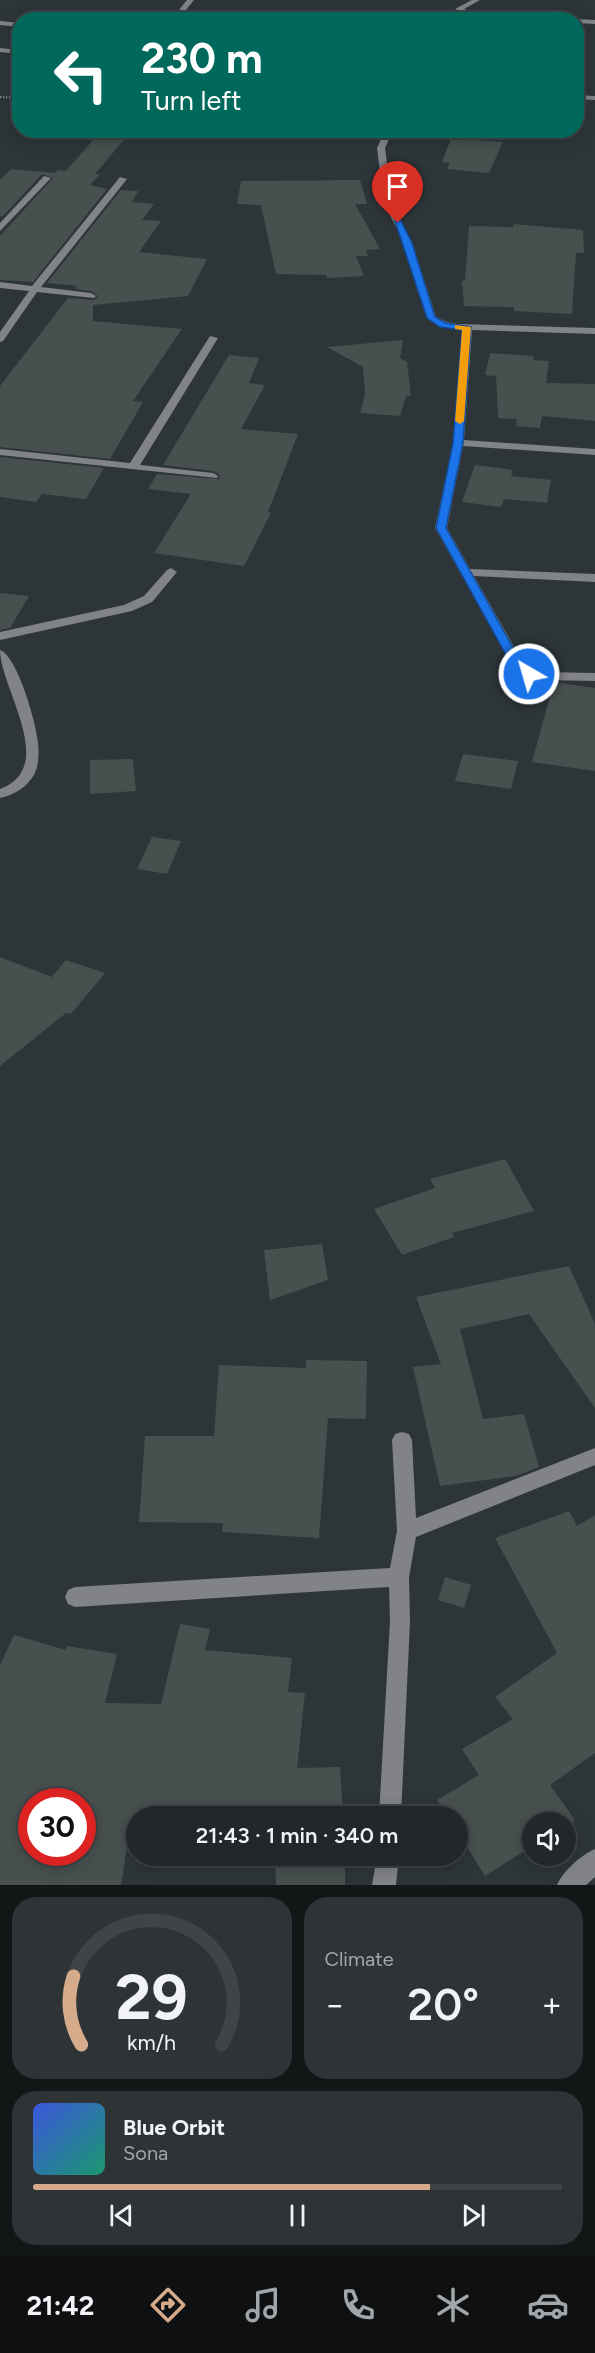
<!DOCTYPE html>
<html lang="en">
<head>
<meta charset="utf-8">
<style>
	:root { --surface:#22282a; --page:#2e3436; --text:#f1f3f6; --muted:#a2a6a8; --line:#3f4447; --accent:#d6ab8b }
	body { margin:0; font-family:Figtree,sans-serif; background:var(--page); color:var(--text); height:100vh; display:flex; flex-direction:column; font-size:22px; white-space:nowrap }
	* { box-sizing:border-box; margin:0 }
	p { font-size:20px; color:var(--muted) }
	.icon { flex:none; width:33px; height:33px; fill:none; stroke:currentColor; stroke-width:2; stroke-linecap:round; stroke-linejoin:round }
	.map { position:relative; height:1885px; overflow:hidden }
	.sheet { display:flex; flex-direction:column; gap:12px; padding:12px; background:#131617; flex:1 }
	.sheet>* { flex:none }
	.top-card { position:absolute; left:12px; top:12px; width:572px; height:126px; border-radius:24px; box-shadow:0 3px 15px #0003,0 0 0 2px var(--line); background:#00695c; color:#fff; overflow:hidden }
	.buttons { position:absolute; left:522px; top:1812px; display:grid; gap:12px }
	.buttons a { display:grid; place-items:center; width:54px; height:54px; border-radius:50%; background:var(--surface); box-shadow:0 3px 15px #0003,0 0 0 2px var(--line); font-size:30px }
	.speed { position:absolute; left:18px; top:1788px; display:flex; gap:12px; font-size:30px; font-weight:700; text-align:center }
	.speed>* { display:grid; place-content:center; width:78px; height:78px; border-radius:50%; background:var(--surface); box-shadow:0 3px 15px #0003,0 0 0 2px var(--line); line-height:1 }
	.speed .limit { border:9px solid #d22; background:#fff; color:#111 }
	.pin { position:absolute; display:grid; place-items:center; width:51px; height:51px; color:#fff; margin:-62px -26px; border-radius:50% 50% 50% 0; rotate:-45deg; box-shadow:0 0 6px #0007 }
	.pin .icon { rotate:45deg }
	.me { position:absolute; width:66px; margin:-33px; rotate:322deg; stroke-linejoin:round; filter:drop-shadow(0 0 4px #0008) }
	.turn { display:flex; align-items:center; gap:21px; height:126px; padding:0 30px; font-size:27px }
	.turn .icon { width:78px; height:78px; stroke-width:2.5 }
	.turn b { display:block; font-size:42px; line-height:51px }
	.big { font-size:45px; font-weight:600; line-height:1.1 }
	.sheet .widget { flex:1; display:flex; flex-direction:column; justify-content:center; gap:9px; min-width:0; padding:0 21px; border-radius:24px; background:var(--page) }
	.sheet .dial { align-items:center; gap:0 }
	.dial svg { height:156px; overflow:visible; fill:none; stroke:var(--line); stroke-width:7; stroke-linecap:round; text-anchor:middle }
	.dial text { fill:var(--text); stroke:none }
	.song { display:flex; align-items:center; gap:18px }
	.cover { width:72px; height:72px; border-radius:9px; background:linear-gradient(135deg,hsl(230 70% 55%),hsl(160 70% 35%)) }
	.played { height:6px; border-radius:3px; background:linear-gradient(90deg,var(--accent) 75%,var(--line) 75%) }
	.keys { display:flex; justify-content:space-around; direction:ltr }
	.heat { display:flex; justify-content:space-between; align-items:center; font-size:33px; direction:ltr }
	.sheet .tiles { flex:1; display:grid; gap:12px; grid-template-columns:1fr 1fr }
	.widget:last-child { grid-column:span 2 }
	.trip { position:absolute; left:126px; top:1806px; width:342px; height:60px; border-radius:30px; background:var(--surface); box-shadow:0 3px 15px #0003,0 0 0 2px var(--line); font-weight:600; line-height:60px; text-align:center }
	.menu { display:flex; height:96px; justify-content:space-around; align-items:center; background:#0e1011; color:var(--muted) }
	.menu .icon { width:42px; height:42px }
	.menu .on { color:var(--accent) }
	.menu b { font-size:27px; color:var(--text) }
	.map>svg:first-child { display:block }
</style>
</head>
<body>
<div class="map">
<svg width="595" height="1885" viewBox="0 0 595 1885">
	<rect width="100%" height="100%" fill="#2d3538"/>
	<g fill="#47504f" fill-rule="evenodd">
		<polygon points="102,130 132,130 95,174 100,174 90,185 107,189 33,282 0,280 0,236 53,178 42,174 3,216 0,216 0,180 11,169 55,173 58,170 66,171"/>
		<polygon points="451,139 503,142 489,173 447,169 450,163 442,162"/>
		<polygon points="360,180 367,204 355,204 380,249 366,250 368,256 356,256 364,276 327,278 326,275 276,274 261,205 237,204 241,181"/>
		<polygon points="121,190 138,191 132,202 154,204 142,220 161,221 139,252 207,259 188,296 93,305 93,321 182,329 133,401 143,402 110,459 0,447 0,386 68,298 94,300 98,296 91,291 75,289 77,286 47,283"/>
		<polygon points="514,224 583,230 584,253 576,253 572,314 514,311 514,307 464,306 462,281 465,281 469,226 513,227"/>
		<polygon points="403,340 400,358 407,362 411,396 406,396 400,416 360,413 365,394 363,367 327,347"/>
		<polygon points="490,353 534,356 533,360 549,361 546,383 595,384 595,421 542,416 540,428 516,426 517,419 498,418 496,376 485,375"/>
		<polygon points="229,355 259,358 249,383 265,385 241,429 298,434 268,512 271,513 244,566 154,553 191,494 148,489 157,474 219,479 220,475 213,471 163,465"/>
		<polygon points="0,457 104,468 86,499 42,494 36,502 0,497"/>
		<polygon points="475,465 513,470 511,476 551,480 547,503 504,499 501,507 462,502"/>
		<polygon points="0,593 29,596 10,628 0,630"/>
		<polygon points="554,682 595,688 595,771 532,762"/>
		<polygon points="463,754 518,761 511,789 455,781"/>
		<polygon points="133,759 136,791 90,794 90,760"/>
		<polygon points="152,837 181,841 167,874 137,869"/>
		<polygon points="0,957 52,977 66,960 105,973 71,1014 66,1013 0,1066"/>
		<polygon points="505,1159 534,1211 452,1233 454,1237 402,1255 374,1209 435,1188 430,1179"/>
		<polygon points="322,1244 328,1280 270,1300 264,1250"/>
		<polygon points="569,1266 595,1324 595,1408 529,1314 460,1329 483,1419 524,1414 539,1467 516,1476 440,1486 413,1367 441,1364 416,1297"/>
		<polygon points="306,1360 367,1361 366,1419 328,1418 319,1538 222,1532 223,1523 139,1522 145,1436 214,1436 219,1365 306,1368"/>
		<polygon points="569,1511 577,1526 595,1515 595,1753 550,1785 575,1820 566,1826 566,1822 532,1822 532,1846 485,1876 458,1832 458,1816 447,1816 437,1800 479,1775 462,1749 513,1719 495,1697 557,1653 495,1538"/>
		<polygon points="445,1577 471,1585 464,1608 438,1600"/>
		<path d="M180,1624L210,1629L205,1650L292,1658L288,1692L305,1693L297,1768L340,1767L343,1816H132L121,1885H0V1665L14,1635L66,1650L67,1646L117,1654L105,1703L161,1704ZM32,1802H82V1852H32Z"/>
		<polygon points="275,1856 345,1856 345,1885 276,1885"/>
	</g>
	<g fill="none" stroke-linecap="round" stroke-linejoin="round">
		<polyline stroke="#808789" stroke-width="2" stroke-dasharray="1.5 1.5" stroke-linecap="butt" points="0,97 20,98"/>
		<g fill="#818386" fill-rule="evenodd">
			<polygon points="187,0 194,0 178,20 171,20"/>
			<polygon points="472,0 480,0 464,9 478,13 552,20 477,17 455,9"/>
			<polygon points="576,19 595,20 595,24 576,23 576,20 574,20"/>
			<polygon points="0,21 20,23 20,27 0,25"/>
			<polygon points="0,48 20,50 20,54 0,52"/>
			<polygon points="576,95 595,96 595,100 576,99"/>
			<polygon points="385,130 393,130 385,148 392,204 412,242 436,317 447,322 458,324 595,328 595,334 472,330 464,440 595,449 595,455 463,446 447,528 470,569 595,574 595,582 474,576 526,668 540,672 595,673 595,681 540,680 517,674 435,528 453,443 462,330 441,327 427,318 404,242 384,204 377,148"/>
			<polygon points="44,176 51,178 0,231 0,223"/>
			<polygon points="120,177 127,179 41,287 91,293 96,296 94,298 37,292 3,341 0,342 0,332 29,291 0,288 0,282 32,286"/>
			<polygon points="210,336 218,338 140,465 213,473 218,476 217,478 0,455 0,449 130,463"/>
			<polygon points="171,568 177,572 152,602 132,611 0,640 0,632 124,605 144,596 167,570"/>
			<path d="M0,650C17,655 37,725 38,743C39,753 39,765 34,775C26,788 14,795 0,798V789C59,767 0,688 0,650Z"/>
			<polygon points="402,1432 409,1434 412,1440 416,1518 595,1448 595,1465 416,1537 409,1577 410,1621 401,1816 379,1816 390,1621 389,1587 75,1607 68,1604 65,1597 68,1590 75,1587 390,1568 397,1531 392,1440 395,1434"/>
			<path d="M595,1849V1877L586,1885H557C563,1871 581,1855 595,1849Z"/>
			<polygon points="377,1856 399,1856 396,1885 372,1885"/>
		</g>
	</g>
	<polygon fill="#1a73e8" stroke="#114b97" stroke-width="1.5" points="395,221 401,221 412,243 435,317 446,323 471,327 463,443 446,528 525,669 535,674 533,677 525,677 515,671 436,528 453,443 462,330 440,327 427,318"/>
	<polygon fill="#f59e0b" points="455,325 471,327 464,421 460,424 455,421 462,330 455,329"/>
</svg>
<div class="buttons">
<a><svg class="icon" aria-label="sound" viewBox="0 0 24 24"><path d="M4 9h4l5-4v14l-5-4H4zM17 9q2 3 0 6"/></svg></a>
</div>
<div class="speed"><div class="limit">30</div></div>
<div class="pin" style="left:398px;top:223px;background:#d93025"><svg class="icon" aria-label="arrive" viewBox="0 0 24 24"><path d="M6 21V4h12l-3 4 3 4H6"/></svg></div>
<svg class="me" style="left:529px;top:674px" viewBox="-20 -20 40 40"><circle r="17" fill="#1a73e8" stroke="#fff" stroke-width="3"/><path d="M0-11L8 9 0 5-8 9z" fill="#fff"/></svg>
<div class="trip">21:43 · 1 min · 340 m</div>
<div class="top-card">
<div class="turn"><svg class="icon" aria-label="left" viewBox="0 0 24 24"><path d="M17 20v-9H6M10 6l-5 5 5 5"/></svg><div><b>230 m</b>Turn left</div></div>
</div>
</div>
<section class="sheet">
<div class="tiles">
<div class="widget dial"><svg viewBox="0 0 100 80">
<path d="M14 69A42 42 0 1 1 86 69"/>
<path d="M14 69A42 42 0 0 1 10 34" stroke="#d6ab8b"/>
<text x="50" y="56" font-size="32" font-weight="700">29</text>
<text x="50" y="72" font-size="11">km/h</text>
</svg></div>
<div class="widget"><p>Climate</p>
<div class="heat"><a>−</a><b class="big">20°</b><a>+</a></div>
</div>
<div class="widget">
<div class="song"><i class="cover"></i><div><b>Blue Orbit</b><p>Sona</p></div></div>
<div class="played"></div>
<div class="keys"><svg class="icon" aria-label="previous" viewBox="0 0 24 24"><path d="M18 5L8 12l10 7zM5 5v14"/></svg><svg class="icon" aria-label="pause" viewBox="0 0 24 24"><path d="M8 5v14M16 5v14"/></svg><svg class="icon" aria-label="next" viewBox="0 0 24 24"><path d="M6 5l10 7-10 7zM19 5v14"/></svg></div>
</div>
</div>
</section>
<nav class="menu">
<b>21:42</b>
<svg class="icon on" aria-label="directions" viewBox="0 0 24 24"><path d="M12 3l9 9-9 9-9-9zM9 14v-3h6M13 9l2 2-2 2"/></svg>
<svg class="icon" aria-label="music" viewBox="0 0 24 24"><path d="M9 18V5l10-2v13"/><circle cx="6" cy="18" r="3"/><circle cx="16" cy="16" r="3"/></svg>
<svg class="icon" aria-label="phone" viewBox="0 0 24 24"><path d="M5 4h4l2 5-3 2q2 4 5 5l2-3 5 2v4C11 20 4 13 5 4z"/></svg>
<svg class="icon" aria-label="climate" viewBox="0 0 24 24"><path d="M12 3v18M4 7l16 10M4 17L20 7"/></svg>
<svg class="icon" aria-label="car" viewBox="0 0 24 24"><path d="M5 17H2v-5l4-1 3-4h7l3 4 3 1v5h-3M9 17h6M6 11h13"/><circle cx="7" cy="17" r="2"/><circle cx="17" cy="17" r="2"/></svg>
</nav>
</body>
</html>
